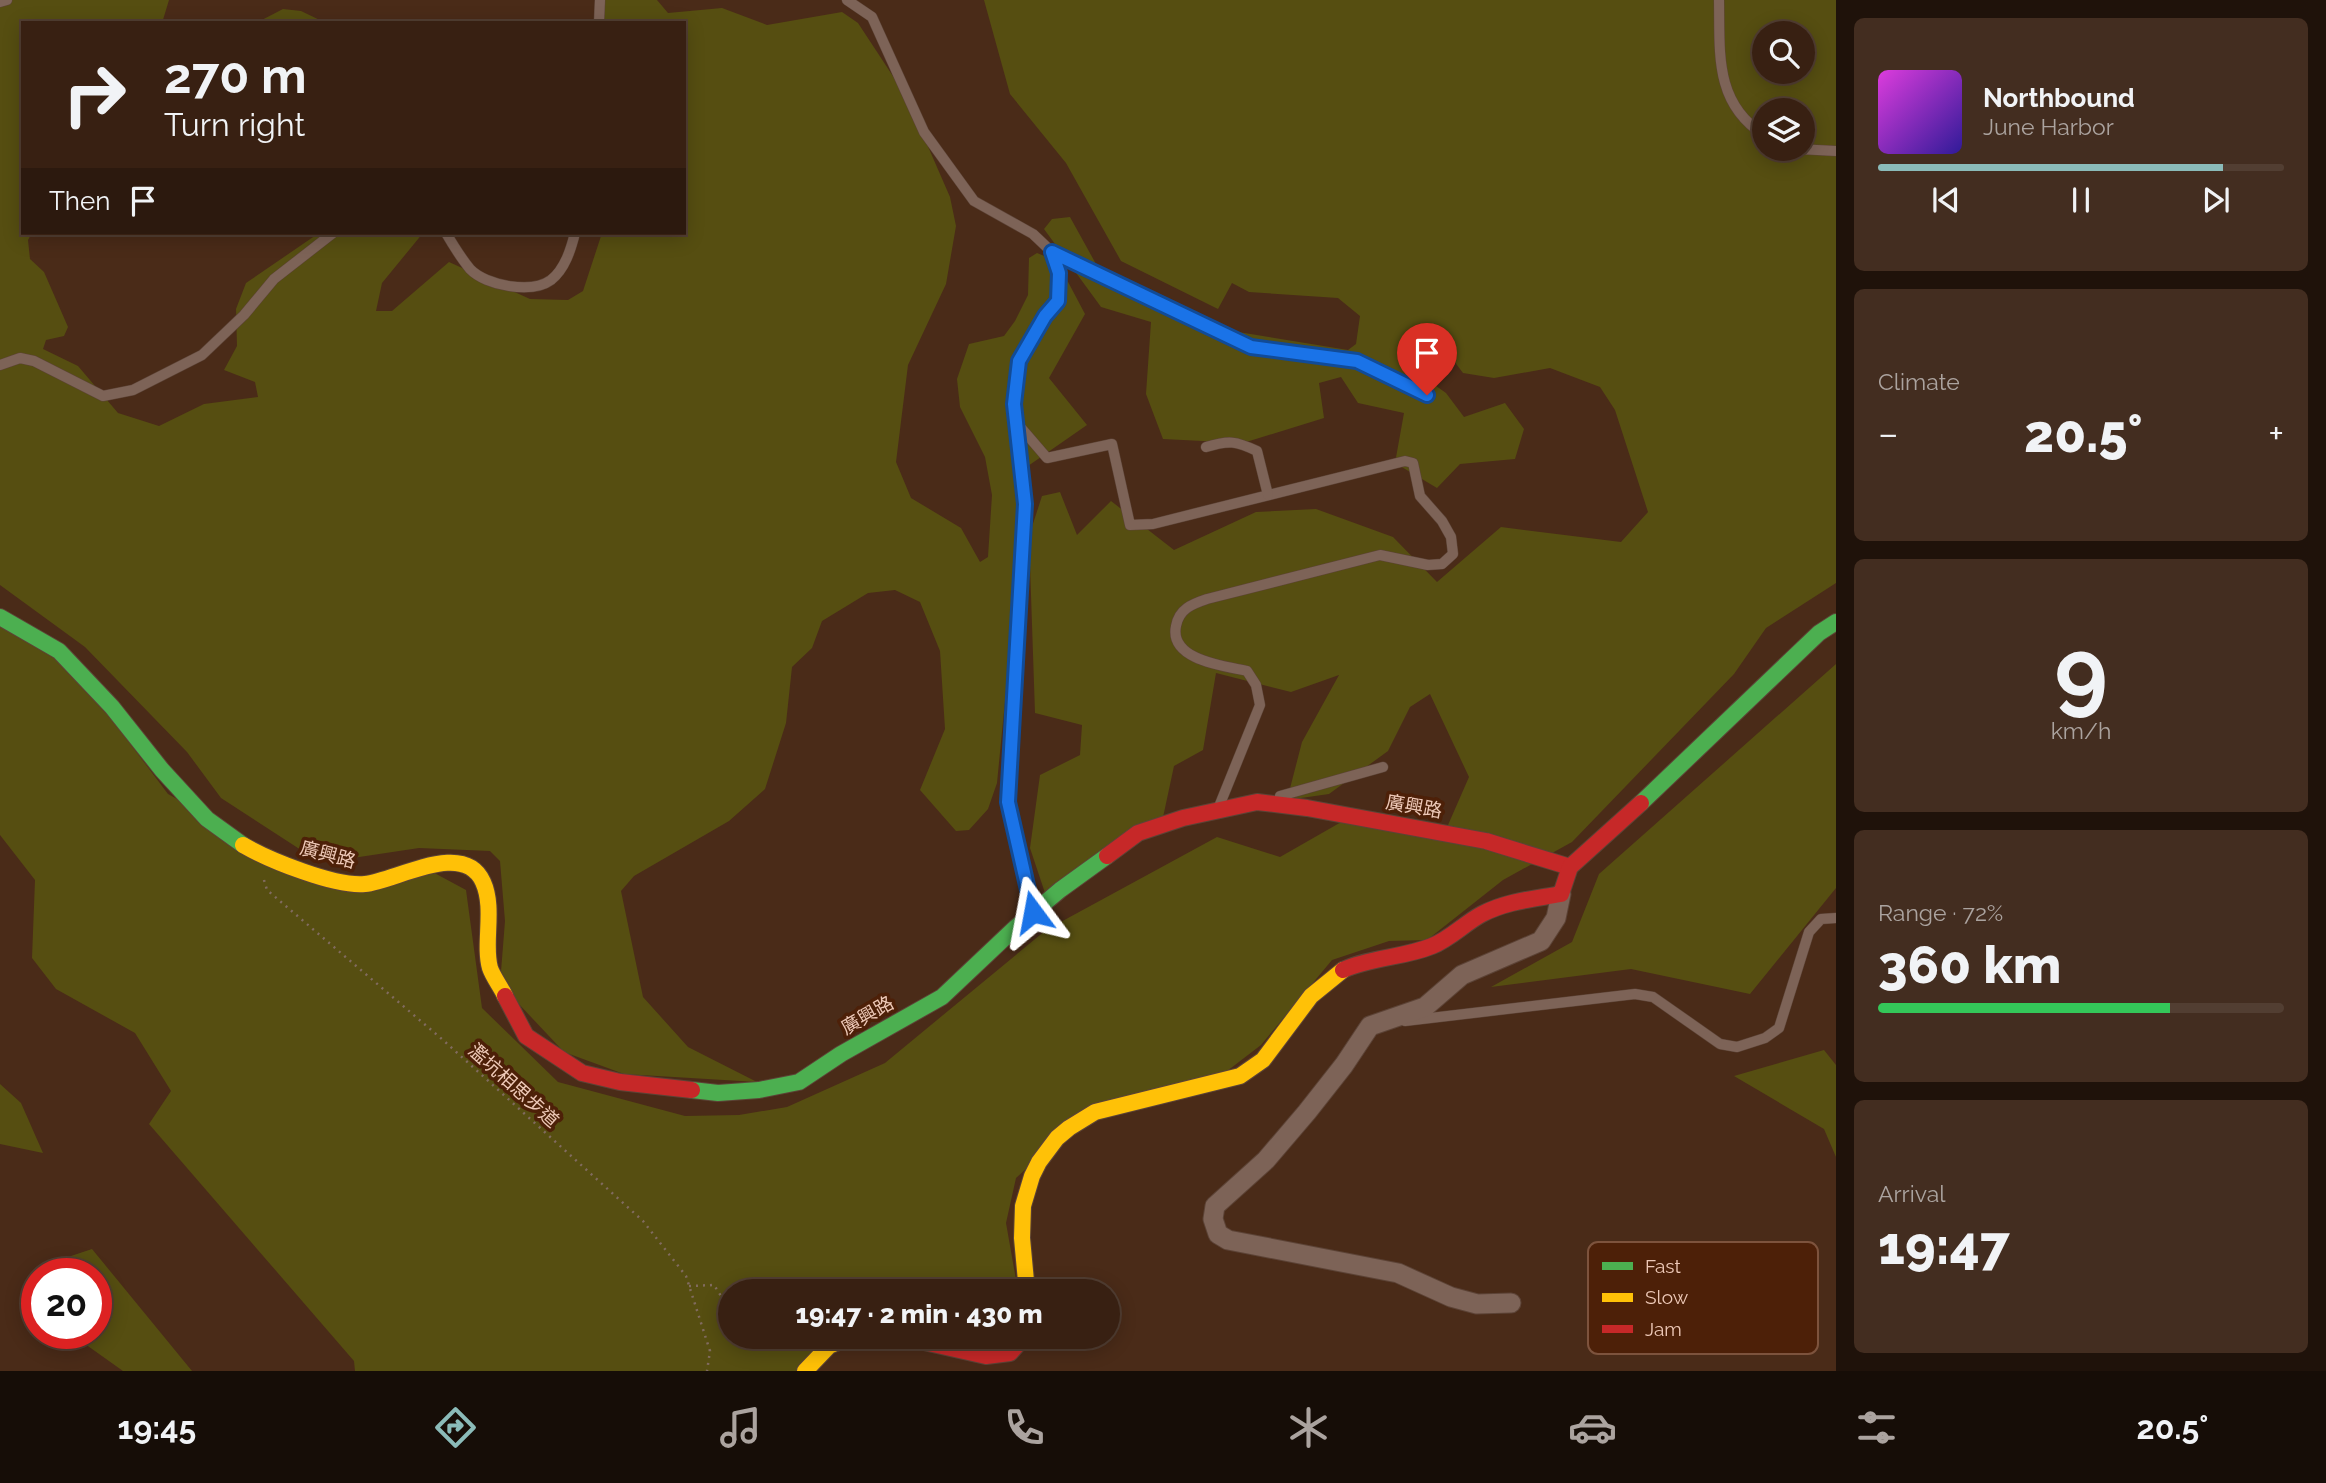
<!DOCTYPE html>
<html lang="en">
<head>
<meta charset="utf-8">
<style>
	:root { --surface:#382012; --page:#432d20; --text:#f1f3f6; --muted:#aba39f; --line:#523e32; --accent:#8bbbb9 }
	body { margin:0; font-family:Raleway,"Noto Sans TC",sans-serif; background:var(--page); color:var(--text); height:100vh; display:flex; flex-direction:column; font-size:26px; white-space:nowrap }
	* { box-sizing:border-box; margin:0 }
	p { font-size:23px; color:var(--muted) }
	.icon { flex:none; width:38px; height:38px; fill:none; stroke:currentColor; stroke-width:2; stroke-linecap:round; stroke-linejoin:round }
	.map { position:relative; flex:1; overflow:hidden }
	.drawer { display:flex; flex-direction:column; gap:18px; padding:18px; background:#1f120a; width:490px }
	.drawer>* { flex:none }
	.banner { position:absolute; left:21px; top:21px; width:665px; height:214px; border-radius:0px; box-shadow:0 4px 18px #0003,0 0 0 2px var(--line); background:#382012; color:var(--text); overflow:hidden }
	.controls { position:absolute; left:1752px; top:21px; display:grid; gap:14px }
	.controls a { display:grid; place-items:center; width:63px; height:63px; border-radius:50%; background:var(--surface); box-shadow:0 4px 18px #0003,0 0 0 2px var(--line); font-size:35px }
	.speed { position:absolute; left:21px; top:1258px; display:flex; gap:14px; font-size:35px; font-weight:700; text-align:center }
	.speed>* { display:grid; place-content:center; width:91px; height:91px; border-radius:50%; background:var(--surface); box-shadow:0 4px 18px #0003,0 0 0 2px var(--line); line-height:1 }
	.speed .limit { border:10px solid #d22; background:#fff; color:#111 }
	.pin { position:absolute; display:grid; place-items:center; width:60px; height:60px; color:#fff; margin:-72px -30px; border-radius:50% 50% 50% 0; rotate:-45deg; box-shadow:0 0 7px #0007 }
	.pin .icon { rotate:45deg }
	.me { position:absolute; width:77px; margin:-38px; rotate:347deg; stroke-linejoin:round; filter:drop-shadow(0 0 5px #0008) }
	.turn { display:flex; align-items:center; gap:24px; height:147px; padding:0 28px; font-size:32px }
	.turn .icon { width:91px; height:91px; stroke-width:2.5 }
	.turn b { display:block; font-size:49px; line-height:60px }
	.then { display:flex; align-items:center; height:66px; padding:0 28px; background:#0003; gap:14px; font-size:26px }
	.big { font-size:52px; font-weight:800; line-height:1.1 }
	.drawer .card { flex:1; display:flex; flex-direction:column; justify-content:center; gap:10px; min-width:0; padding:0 24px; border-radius:10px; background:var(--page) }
	.drawer .dial { align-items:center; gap:0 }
	.dial b { font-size:91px; line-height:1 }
	.song { display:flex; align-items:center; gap:21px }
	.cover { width:84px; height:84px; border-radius:10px; background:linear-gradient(135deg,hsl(300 70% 55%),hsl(250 70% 35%)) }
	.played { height:7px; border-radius:4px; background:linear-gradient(90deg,var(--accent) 85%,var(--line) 85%) }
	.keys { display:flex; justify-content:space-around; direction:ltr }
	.heat { display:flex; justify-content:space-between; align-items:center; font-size:38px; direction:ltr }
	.charge { height:10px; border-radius:5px; background:linear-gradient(90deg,#34c759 72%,var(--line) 0) }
	.trip { position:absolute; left:718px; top:1279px; width:402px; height:70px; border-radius:35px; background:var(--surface); box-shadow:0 4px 18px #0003,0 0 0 2px var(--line); font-weight:800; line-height:70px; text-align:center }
	.menu { display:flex; height:112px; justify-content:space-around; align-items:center; background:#160d07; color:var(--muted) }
	.menu .icon { width:49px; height:49px }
	.menu .current { color:var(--accent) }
	.menu b { font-size:32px; color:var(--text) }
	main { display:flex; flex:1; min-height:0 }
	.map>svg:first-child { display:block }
</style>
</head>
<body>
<main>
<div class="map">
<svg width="1836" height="1371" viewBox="0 0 1836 1371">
	<rect width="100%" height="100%" fill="#4a2b18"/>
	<g fill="#564e11" fill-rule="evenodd">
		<polygon points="0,0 169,0 162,23 23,23 23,233 32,233 28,240 30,259 44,272 68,327 64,336 46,340 43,349 78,366 118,413 159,426 204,404 258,397 255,382 224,370 237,346 236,309 246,283 319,233 423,233 382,283 376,311 392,311 449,262 530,299 568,300 583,291 602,233 684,233 684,23 595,23 596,0 657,0 668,13 722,8 767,25 842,12 858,23 906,96 950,197 956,226 946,284 908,365 896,462 911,498 961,528 980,562 988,557 992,495 985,457 960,407 957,379 969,344 1004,336 1015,321 1028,295 1029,258 1037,253 1057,261 1085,314 1049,378 1087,425 1028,466 997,783 988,809 969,830 956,831 920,790 945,729 940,651 920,602 895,590 868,593 822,621 812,648 792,667 786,723 765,789 729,821 634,876 621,891 643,997 688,1047 757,1082 624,1074 564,1052 500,984 505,921 500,861 490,851 419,848 326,862 301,850 221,798 187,752 85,647 0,585"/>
		<path d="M984,0H1836V583L1766,628L1734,674L1572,842L1503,880L1427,940L1389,941L1332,960L1261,1045L1218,1078L1095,1106L1016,1178L1006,1223L1018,1291L730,1292V1337H844L802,1371H355L354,1361L149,1124L171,1091L135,1033L56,989L32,958L35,880L0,835V613L65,657L168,794L337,887L427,869L466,890L482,1008L558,1082L685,1116L739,1115L787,1107L885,1063L1046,930L1217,837L1280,857L1350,817L1441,841L1469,777L1430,694L1410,707L1388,751L1329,794L1287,800L1302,742L1339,675L1291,692L1216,673L1203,750L1174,766L1162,822L1047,899L1030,848L1040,775L1080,755L1082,725L1035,713L1029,536L1042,496L1060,492L1077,535L1111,501L1174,550L1256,512L1316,509L1393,537L1437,582L1501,527L1621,542L1648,512L1615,410L1600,387L1550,368L1494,378L1463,373L1439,341L1402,362L1446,393L1464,417L1505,403L1524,429L1515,459L1460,464L1437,488L1395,463L1404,413L1358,403L1341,377L1319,383L1324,418L1243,443L1163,439L1146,394L1151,322L1101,307L1044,229L1052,219L1070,217L1096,264L1220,329L1348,350L1356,344L1360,316L1338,298L1249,292L1232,283L1218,309L1121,261L1066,163L1010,94ZM1764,33H1802V72H1764ZM1764,110H1802V149H1764Z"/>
		<polygon points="283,9 301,11 326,23 256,23"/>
		<polygon points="1836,664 1836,888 1750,994 1631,969 1491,987 1572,942 1599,874"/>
		<polygon points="1824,1050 1836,1065 1836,1157 1824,1129 1734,1076"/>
		<polygon points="0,1084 21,1103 43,1153 0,1144"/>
		<polygon points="92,1249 192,1371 123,1371 71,1334 96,1334 96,1274 50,1274 56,1261"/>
	</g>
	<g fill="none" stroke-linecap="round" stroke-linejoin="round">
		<defs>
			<g id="lane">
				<polyline points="847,0 872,17 924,132 974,201 1033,234 1052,252 1059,273 1057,301 1045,316 1019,361 1014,404 1025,504 1008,802 1032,907"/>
				<path d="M1719,0C1720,53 1714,103 1764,135"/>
				<polyline points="0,2 7,0"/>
				<polyline points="599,23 600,0"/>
				<polyline points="1798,149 1836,151"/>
				<path d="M446,233C453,245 461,258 470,269C486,286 532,294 551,280C565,269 571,249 575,233"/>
				<polyline points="1052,252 1251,347 1358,361 1427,395"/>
				<polyline points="0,365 20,358 34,361 103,396 133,390 202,355 244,315 274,279 333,233"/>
				<path d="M1016,422L1047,458L1112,444L1130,525L1153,524L1405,461L1413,463L1420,496L1442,521L1451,537L1453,554L1442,564L1428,565L1380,555L1207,599C1192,604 1179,609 1176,626C1169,660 1224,666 1247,671L1256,685L1260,705L1220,804"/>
				<path d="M1206,447C1229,440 1236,441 1257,451L1268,495"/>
				<polyline points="1280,796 1383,767"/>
				<polyline points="1405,1021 1635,994 1653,997 1720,1044 1737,1047 1765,1038 1779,1028 1809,932 1821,919 1836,918"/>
			</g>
			<polyline id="street" points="1511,1303 1477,1304 1451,1297 1398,1273 1228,1240 1218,1234 1213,1219 1215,1206 1266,1160 1307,1112 1344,1065 1370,1026 1425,1007 1462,975 1541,941 1556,918 1561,894"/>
			<g id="fast">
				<polyline points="0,617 59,651 112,707 162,770 207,819 243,845"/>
				<polyline points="1641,803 1819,633 1836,622"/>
				<polyline points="692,1090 718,1093 759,1090 799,1082 841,1054 942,997 1015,928 1060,890 1107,856"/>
			</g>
			<g id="slow">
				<path d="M243,845C269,860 335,887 365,884C396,881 464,839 483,882C495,908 483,944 490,968C493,977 501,987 505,996"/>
				<polyline points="1027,1292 1022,1238 1023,1206 1032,1176 1039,1162 1057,1138 1069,1128 1095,1112 1240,1076 1263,1060 1311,996 1343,970"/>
				<polyline points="805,1371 829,1346 850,1337"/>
			</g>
			<g id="jam">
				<polyline points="1107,856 1138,833 1183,818 1257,802 1307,808 1486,841 1570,867"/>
				<path d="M1343,970C1371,957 1403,958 1432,946C1450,939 1465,923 1482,914C1507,901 1534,899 1561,894L1570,867L1641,803"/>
				<polyline points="505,996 526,1036 582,1073 620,1082 692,1090"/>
				<polyline points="902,1337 986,1356 1010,1353 1024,1337"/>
			</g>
		</defs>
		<use href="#lane" stroke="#5c4336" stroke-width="11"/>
		<use href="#street" stroke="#5c4336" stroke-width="21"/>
		<use href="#fast" stroke="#5c4336" stroke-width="18"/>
		<use href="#slow" stroke="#5c4336" stroke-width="18"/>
		<use href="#jam" stroke="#5c4336" stroke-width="18"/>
		<g stroke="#816b5f" stroke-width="2.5" stroke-dasharray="2 5" stroke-linecap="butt">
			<polyline points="264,880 267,890 443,1040 643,1221 686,1276 710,1351 707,1371"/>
			<polyline points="689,1286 714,1285 728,1307 730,1306"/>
		</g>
		<use href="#lane" stroke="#7d6357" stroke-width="10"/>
		<use href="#street" stroke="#7d6357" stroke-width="19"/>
		<use href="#fast" stroke="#4caf50" stroke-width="16"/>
		<use href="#slow" stroke="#ffc107" stroke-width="16"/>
		<use href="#jam" stroke="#c62828" stroke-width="16"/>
	</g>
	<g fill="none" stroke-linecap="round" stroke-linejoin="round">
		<defs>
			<polyline id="route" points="1033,912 1008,802 1025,504 1014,404 1019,361 1045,316 1058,301 1059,273 1052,252 1251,347 1357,361 1427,395"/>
		</defs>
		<use href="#route" stroke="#114b97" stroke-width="18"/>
		<use href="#route" stroke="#1a73e8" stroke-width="12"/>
	</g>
	<g text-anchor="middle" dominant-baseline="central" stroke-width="7" stroke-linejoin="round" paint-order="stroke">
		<g font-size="19" fill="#eec9b8" stroke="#4d2008">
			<text transform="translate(1414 806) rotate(10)">廣興路</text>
			<text transform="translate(328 854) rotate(15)">廣興路</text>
			<text transform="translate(867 1015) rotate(-30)">廣興路</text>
			<text transform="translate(514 1085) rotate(42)">濫坑相思步道</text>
		</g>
	</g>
	<rect x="1588" y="1242" width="230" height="112" rx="10" fill="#4d2008" stroke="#7d533d" stroke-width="2"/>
	<rect x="1602" y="1262" width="31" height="8" fill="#4caf50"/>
	<rect x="1602" y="1293" width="31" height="9" fill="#ffc107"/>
	<rect x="1602" y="1325" width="31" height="8" fill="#c62828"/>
	<g font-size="19" fill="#eec9b8">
		<text x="1645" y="1273">Fast</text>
		<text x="1645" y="1304">Slow</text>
		<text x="1645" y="1336">Jam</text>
	</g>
</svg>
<div class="controls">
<a><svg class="icon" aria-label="search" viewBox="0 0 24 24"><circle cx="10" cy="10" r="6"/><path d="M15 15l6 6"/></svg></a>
<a><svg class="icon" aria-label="layers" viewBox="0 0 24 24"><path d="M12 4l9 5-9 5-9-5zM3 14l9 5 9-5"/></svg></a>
</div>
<div class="speed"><div class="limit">20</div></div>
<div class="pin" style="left:1427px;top:395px;background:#d93025"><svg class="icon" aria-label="arrive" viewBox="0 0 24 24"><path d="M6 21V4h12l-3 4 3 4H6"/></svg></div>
<svg class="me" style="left:1033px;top:912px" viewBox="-20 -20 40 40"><path d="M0-17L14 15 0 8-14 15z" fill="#1a73e8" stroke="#fff" stroke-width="4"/></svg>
<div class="trip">19:47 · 2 min · 430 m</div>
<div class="banner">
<div class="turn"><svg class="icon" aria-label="right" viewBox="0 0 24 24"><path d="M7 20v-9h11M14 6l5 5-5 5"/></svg><div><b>270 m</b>Turn right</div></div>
<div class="then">Then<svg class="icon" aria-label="arrive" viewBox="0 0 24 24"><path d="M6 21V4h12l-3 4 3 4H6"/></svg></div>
</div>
</div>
<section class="drawer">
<div class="card">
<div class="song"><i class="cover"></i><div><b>Northbound</b><p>June Harbor</p></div></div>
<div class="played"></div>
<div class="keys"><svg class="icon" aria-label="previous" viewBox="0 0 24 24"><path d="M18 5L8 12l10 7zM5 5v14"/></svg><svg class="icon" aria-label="pause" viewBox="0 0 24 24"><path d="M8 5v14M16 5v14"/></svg><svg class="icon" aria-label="next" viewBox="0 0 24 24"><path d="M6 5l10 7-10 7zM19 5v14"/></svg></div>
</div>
<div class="card"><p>Climate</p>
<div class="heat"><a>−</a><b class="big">20.5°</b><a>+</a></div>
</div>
<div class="card dial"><b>9</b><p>km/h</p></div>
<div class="card"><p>Range · 72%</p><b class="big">360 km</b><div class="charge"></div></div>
<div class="card"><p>Arrival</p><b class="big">19:47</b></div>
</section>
</main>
<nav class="menu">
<b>19:45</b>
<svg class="icon current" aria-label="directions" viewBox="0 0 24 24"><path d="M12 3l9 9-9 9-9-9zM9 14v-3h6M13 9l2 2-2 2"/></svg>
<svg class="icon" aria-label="music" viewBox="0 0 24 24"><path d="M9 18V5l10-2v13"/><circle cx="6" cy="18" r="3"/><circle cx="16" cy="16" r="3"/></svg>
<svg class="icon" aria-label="phone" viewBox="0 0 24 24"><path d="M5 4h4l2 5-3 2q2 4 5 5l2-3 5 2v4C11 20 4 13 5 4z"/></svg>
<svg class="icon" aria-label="climate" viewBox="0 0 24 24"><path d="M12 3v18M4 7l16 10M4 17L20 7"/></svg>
<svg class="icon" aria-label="car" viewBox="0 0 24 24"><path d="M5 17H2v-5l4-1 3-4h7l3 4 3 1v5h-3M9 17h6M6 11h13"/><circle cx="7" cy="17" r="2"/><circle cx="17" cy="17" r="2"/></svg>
<svg class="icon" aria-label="filters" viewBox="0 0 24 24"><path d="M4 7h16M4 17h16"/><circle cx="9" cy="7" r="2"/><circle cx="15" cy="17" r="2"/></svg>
<b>20.5°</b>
</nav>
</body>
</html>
